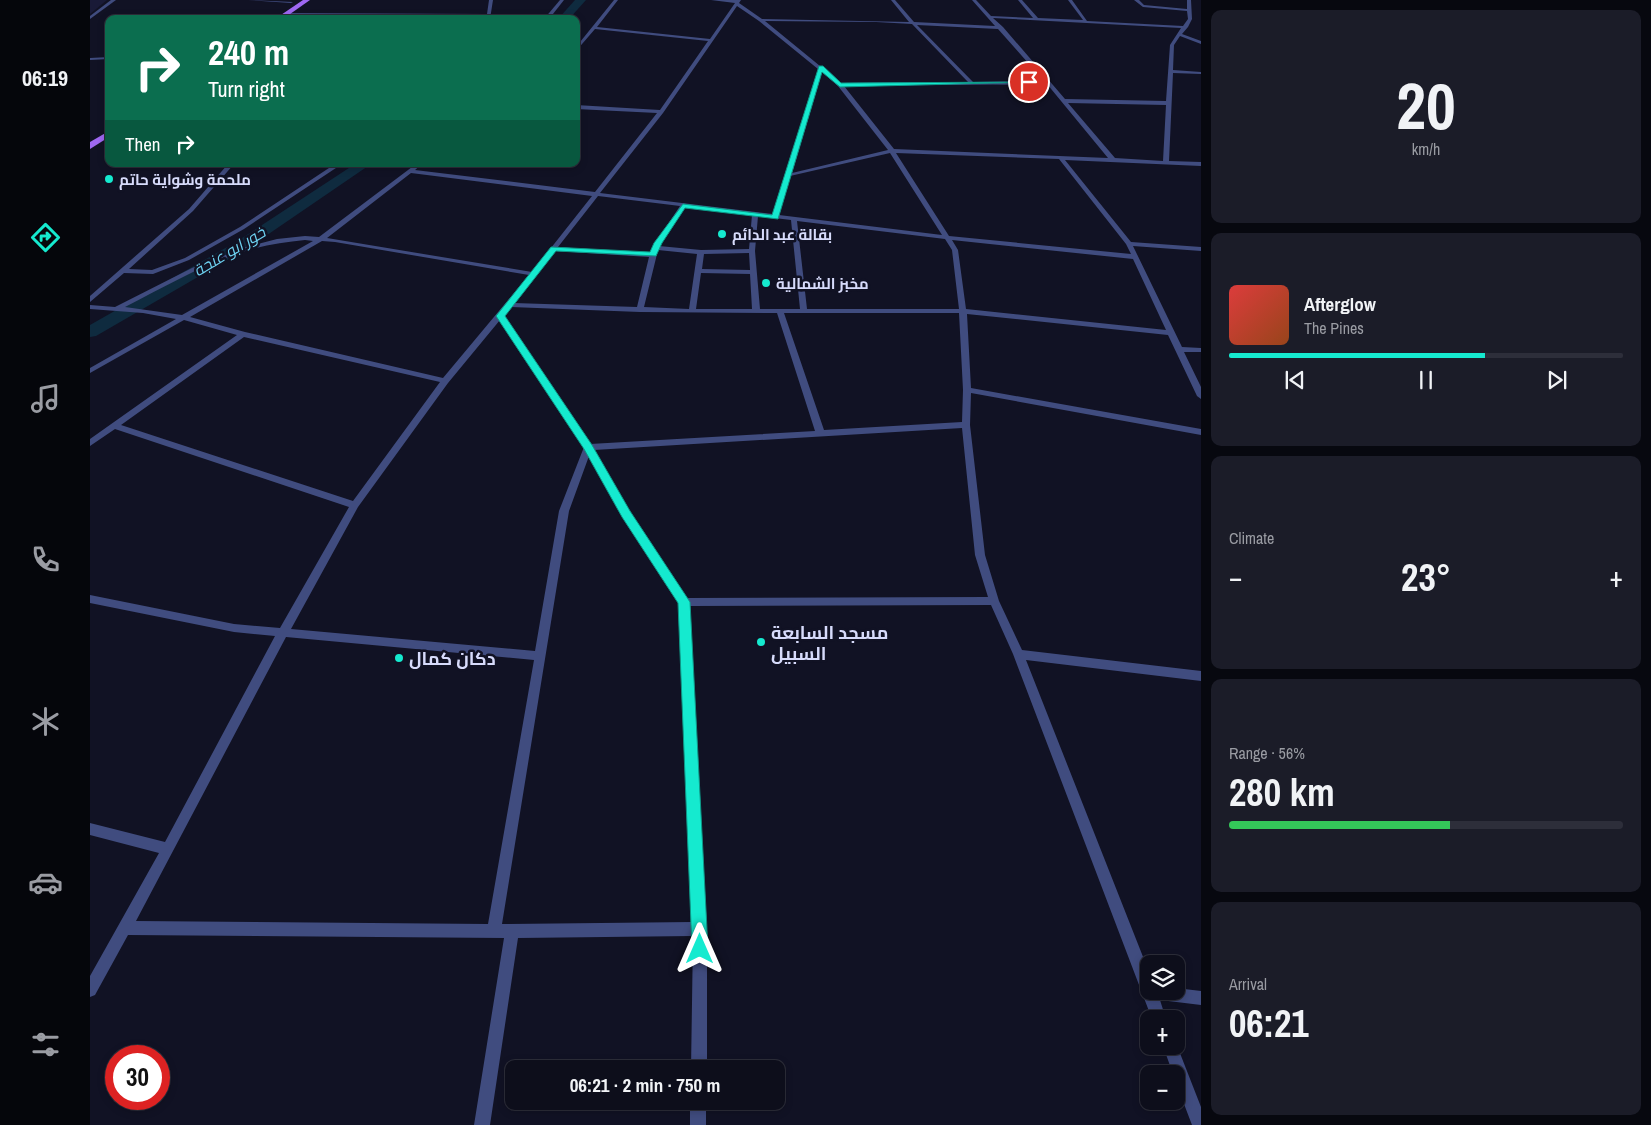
<!DOCTYPE html>
<html lang="en">
<head>
<meta charset="utf-8">
<style>
	:root { --surface:#0d0e1b; --page:#1b1c28; --text:#f1f3f6; --muted:#9a9ca3; --line:#2d2e3a; --accent:#15eacf }
	body { margin:0; font-family:"Archivo Narrow",Cairo,sans-serif; background:var(--page); color:var(--text); height:100vh; display:flex; flex-direction:column; font-size:19px; white-space:nowrap }
	* { box-sizing:border-box; margin:0 }
	p { font-size:16px; color:var(--muted) }
	.icon { flex:none; width:28px; height:28px; fill:none; stroke:currentColor; stroke-width:2; stroke-linecap:round; stroke-linejoin:round }
	.map { position:relative; flex:1; overflow:hidden }
	.details { display:flex; flex-direction:column; gap:10px; padding:10px; background:#07080f; width:450px }
	.details>* { flex:none }
	.top-card { position:absolute; left:15px; top:15px; width:475px; height:152px; border-radius:10px; box-shadow:0 2px 8px #0003,0 0 0 1px var(--line); background:#0b6e4f; color:#fff; overflow:hidden }
	.fabs { position:absolute; left:1050px; top:955px; display:grid; gap:10px }
	.fabs a { display:grid; place-items:center; width:45px; height:45px; border-radius:10px; background:var(--surface); box-shadow:0 2px 8px #0003,0 0 0 1px var(--line); font-size:25px }
	.speed { position:absolute; left:15px; top:1045px; display:flex; gap:10px; font-size:25px; font-weight:700; text-align:center }
	.speed>* { display:grid; place-content:center; width:65px; height:65px; border-radius:50%; background:var(--surface); box-shadow:0 2px 8px #0003,0 0 0 1px var(--line); line-height:1 }
	.speed .limit { border:8px solid #d22; background:#fff; color:#111 }
	.pin { position:absolute; display:grid; place-items:center; width:42px; height:42px; color:#fff; margin:-21px; border:2px solid #fff; border-radius:50%; box-shadow:0 1px 5px #0007 }
	.me { position:absolute; width:55px; margin:-28px; rotate:0deg; stroke-linejoin:round; filter:drop-shadow(0 0 4px #0008) }
	.turn { display:flex; align-items:center; gap:18px; height:105px; padding:0 20px; font-size:22px }
	.turn .icon { width:65px; height:65px; stroke-width:2.5 }
	.turn b { display:block; font-size:35px; line-height:42px }
	.then { display:flex; align-items:center; height:48px; padding:0 20px; background:#0003; gap:10px; font-size:19px }
	.big { font-size:38px; font-weight:800; line-height:1.1 }
	.details .widget { flex:1; display:flex; flex-direction:column; justify-content:center; gap:8px; min-width:0; padding:0 18px; border-radius:10px; background:var(--page) }
	.details .dial { align-items:center; gap:0 }
	.dial b { font-size:65px; line-height:1 }
	.song { display:flex; align-items:center; gap:15px }
	.cover { width:60px; height:60px; border-radius:8px; background:linear-gradient(135deg,hsl(0 70% 55%),hsl(20 70% 35%)) }
	.played { height:5px; border-radius:2px; background:linear-gradient(90deg,var(--accent) 65%,var(--line) 65%) }
	.keys { display:flex; justify-content:space-around; direction:ltr }
	.heat { display:flex; justify-content:space-between; align-items:center; font-size:28px; direction:ltr }
	.charge { height:8px; border-radius:4px; background:linear-gradient(90deg,#34c759 56%,var(--line) 0) }
	.trip { position:absolute; left:415px; top:1060px; width:280px; height:50px; border-radius:10px; background:var(--surface); box-shadow:0 2px 8px #0003,0 0 0 1px var(--line); font-weight:800; line-height:50px; text-align:center }
	main { display:flex; flex:1; min-height:0 }
	.dock { display:flex; flex-direction:column; width:90px; justify-content:space-around; align-items:center; background:#05060b; color:var(--muted) }
	.dock .icon { width:35px; height:35px }
	.dock .selected { color:var(--accent) }
	.dock b { font-size:22px; color:var(--text) }
	.map>svg:first-child { display:block }
</style>
</head>
<body>
<main>
<nav class="dock">
<b>06:19</b>
<svg class="icon selected" aria-label="directions" viewBox="0 0 24 24"><path d="M12 3l9 9-9 9-9-9zM9 14v-3h6M13 9l2 2-2 2"/></svg>
<svg class="icon" aria-label="music" viewBox="0 0 24 24"><path d="M9 18V5l10-2v13"/><circle cx="6" cy="18" r="3"/><circle cx="16" cy="16" r="3"/></svg>
<svg class="icon" aria-label="phone" viewBox="0 0 24 24"><path d="M5 4h4l2 5-3 2q2 4 5 5l2-3 5 2v4C11 20 4 13 5 4z"/></svg>
<svg class="icon" aria-label="climate" viewBox="0 0 24 24"><path d="M12 3v18M4 7l16 10M4 17L20 7"/></svg>
<svg class="icon" aria-label="car" viewBox="0 0 24 24"><path d="M5 17H2v-5l4-1 3-4h7l3 4 3 1v5h-3M9 17h6M6 11h13"/><circle cx="7" cy="17" r="2"/><circle cx="17" cy="17" r="2"/></svg>
<svg class="icon" aria-label="filters" viewBox="0 0 24 24"><path d="M4 7h16M4 17h16"/><circle cx="9" cy="7" r="2"/><circle cx="15" cy="17" r="2"/></svg>
</nav>
<div class="map">
<svg width="1111" height="1125" viewBox="0 0 1111 1125">
	<rect width="100%" height="100%" fill="#111224"/>
	<g fill="none" stroke-linecap="round" stroke-linejoin="round">
		<g fill="#0f2b3f" fill-rule="evenodd">
			<polygon points="485,0 496,0 479,19 468,19"/>
			<polygon points="265,164 281,164 158,248 6,336 0,337 0,325 146,242"/>
		</g>
		<g fill="#404c7f" fill-rule="evenodd">
			<polygon points="21,0 26,0 0,19 0,16"/>
			<polygon points="158,0 203,2 201,3"/>
			<polygon points="399,0 403,0 400,19 396,19 396,16 195,15 193,14 195,13 397,14"/>
			<polygon points="470,0 474,0 459,19 454,19"/>
			<path d="M524,0H528L507,27L620,39L645,3L621,0H651L649,3L672,19L819,22L801,0H805L824,22L905,26L882,0H886L901,16L943,18L928,0H932L948,18L993,20L978,0H982L997,21L1093,26L1098,19L1097,11L1053,7L1044,0H1049L1054,5L1097,9V0H1101L1102,19L1098,27L1092,34L1111,41V44L1090,36L1084,45L1083,70L1111,72V74L1083,73L1079,161L1111,162V166L975,160L1041,242L1111,247V251L1043,246L1092,347L1111,348V352H1094L1111,387V399L1107,396L1078,335L877,314L881,388L1111,429V435L881,393L880,425L895,555L909,601L932,650L1111,671V681L936,660L1059,972V991H1086V988L1111,991V1005L1070,1000L1076,1019H1062L923,654L901,605L599,606L617,929V1069H601L603,936L428,938L400,1125H384L414,938L38,935L5,995L0,997V976L69,853L0,835V823L75,842L185,636L144,632L0,603V595L144,624L190,628L259,507L25,429L0,446V439L147,335L94,320L0,373V368L86,319L53,313L0,309V305L25,307L102,268L156,247L187,239L215,236L229,237L326,164H332L325,170L505,192L567,113L486,109V105L570,110L618,41L505,29L486,51V47ZM647,6L669,21L728,69L683,214L510,193L573,113ZM903,18L1091,28L1080,45L1076,101L975,99L913,27ZM675,21L786,22L822,24L878,82L751,83L733,69V66H730ZM827,25L908,29L954,81L883,82ZM732,72L748,86L798,150L702,173ZM957,84L1018,158L804,149L754,86ZM978,103L1076,105L1073,161L1025,158ZM800,153L852,235L689,215L700,176ZM806,153L969,159L1036,244L1041,254L859,236ZM321,173L502,196L442,272L237,238ZM508,196L590,206L562,248L560,253L468,247ZM595,207L662,215L659,249L611,250L569,246ZM668,216L701,220L710,309H670L665,251ZM707,221L855,239L862,250L869,309H717ZM215,240L223,241L92,315L35,307C76,286 117,262 162,249C180,244 197,242 215,240ZM862,240L1043,259L1076,330L876,309L868,250ZM232,241L245,242L439,275L353,378L155,332L100,317ZM568,250L607,254L599,309L554,307ZM465,251L559,257L547,307L424,303ZM659,253L660,270L612,269L614,254ZM611,273L660,274L662,309H606ZM421,307L550,312L687,313L725,431L500,444L414,315ZM694,313H869L873,390L872,422L734,430ZM410,320L494,447L469,511L445,651L201,629L268,507L358,383ZM154,337L350,382L263,501L31,425ZM872,428L885,555L898,597L597,598L539,512L504,450ZM499,456L533,516L589,603L603,922L412,924L479,511ZM196,637L444,660L398,924L46,921Z"/>
			<polygon points="19,57 19,59 0,60 0,58"/>
			<polygon points="138,164 144,164 103,211 39,269 62,270 95,258 150,227 245,164 252,164 154,229 99,260 63,274 34,273 0,302 0,296 99,209"/>
			<polygon points="1086,1043 1111,1107 1111,1125 1102,1125 1086,1083 1086,1074 1083,1074 1073,1046 1086,1046"/>
			<rect x="600" y="1101" width="16" height="24"/>
		</g>
		<g fill="#9f68f2" fill-rule="evenodd">
			<polygon points="213,0 220,0 193,19 185,19"/>
			<polygon points="19,131 19,137 0,149 0,142"/>
		</g>
	</g>
	<polygon fill="#191a37" points="0,0 17,0 0,14"/>
	<polygon fill="#15eacf" stroke="#0e9887" points="729,66 733,66 751,83 942,82 750,87 732,72 688,219 595,208 572,243 566,256 466,251 415,316 502,445 540,511 600,602 618,949 615,955 610,957 604,955 602,949 588,603 532,517 494,449 406,316 461,247 560,252 564,243 593,204 682,215"/>
	<g fill="#15eacf" stroke="#111224" stroke-width="2">
		<circle cx="19" cy="179" r="5"/>
		<circle cx="632" cy="234" r="5"/>
		<circle cx="676" cy="283" r="5"/>
		<circle cx="671" cy="642" r="5"/>
		<circle cx="309" cy="658" r="5"/>
	</g>
	<g text-anchor="middle" dominant-baseline="central" stroke-width="5" stroke-linejoin="round" paint-order="stroke">
		<g font-size="15" font-weight="bold" fill="#d7dbfb" stroke="#111224" text-anchor="start">
			<text x="29" y="179">ملحمة وشواية حاتم</text>
			<text x="642" y="234">بقالة عبد الدائم</text>
			<text x="686" y="283">مخبز الشمالية</text>
		</g>
		<g font-size="16" font-style="italic" fill="#6ed3f2" stroke="#111224">
			<text transform="translate(139 251) rotate(-31)">خور ابو عنجة</text>
		</g>
		<g font-size="18" font-weight="bold" fill="#d7dbfb" stroke="#111224" text-anchor="start">
			<text x="681" y="632">مسجد السابعة<tspan x="681" dy="21">السبيل</tspan></text>
			<text x="319" y="658">دكان كمال</text>
		</g>
	</g>
</svg>
<div class="fabs">
<a><svg class="icon" aria-label="layers" viewBox="0 0 24 24"><path d="M12 4l9 5-9 5-9-5zM3 14l9 5 9-5"/></svg></a>
<a>+</a>
<a>−</a>
</div>
<div class="speed"><div class="limit">30</div></div>
<div class="pin" style="left:939px;top:82px;background:#d93025"><svg class="icon" aria-label="arrive" viewBox="0 0 24 24"><path d="M6 21V4h12l-3 4 3 4H6"/></svg></div>
<svg class="me" style="left:610px;top:949px" viewBox="-20 -20 40 40"><path d="M0-17L14 15 0 8-14 15z" fill="#15eacf" stroke="#fff" stroke-width="4"/></svg>
<div class="trip">06:21 · 2 min · 750 m</div>
<div class="top-card">
<div class="turn"><svg class="icon" aria-label="right" viewBox="0 0 24 24"><path d="M7 20v-9h11M14 6l5 5-5 5"/></svg><div><b>240 m</b>Turn right</div></div>
<div class="then">Then<svg class="icon" aria-label="right" viewBox="0 0 24 24"><path d="M7 20v-9h11M14 6l5 5-5 5"/></svg></div>
</div>
</div>
<section class="details">
<div class="widget dial"><b>20</b><p>km/h</p></div>
<div class="widget">
<div class="song"><i class="cover"></i><div><b>Afterglow</b><p>The Pines</p></div></div>
<div class="played"></div>
<div class="keys"><svg class="icon" aria-label="previous" viewBox="0 0 24 24"><path d="M18 5L8 12l10 7zM5 5v14"/></svg><svg class="icon" aria-label="pause" viewBox="0 0 24 24"><path d="M8 5v14M16 5v14"/></svg><svg class="icon" aria-label="next" viewBox="0 0 24 24"><path d="M6 5l10 7-10 7zM19 5v14"/></svg></div>
</div>
<div class="widget"><p>Climate</p>
<div class="heat"><a>−</a><b class="big">23°</b><a>+</a></div>
</div>
<div class="widget"><p>Range · 56%</p><b class="big">280 km</b><div class="charge"></div></div>
<div class="widget"><p>Arrival</p><b class="big">06:21</b></div>
</section>
</main>
</body>
</html>
